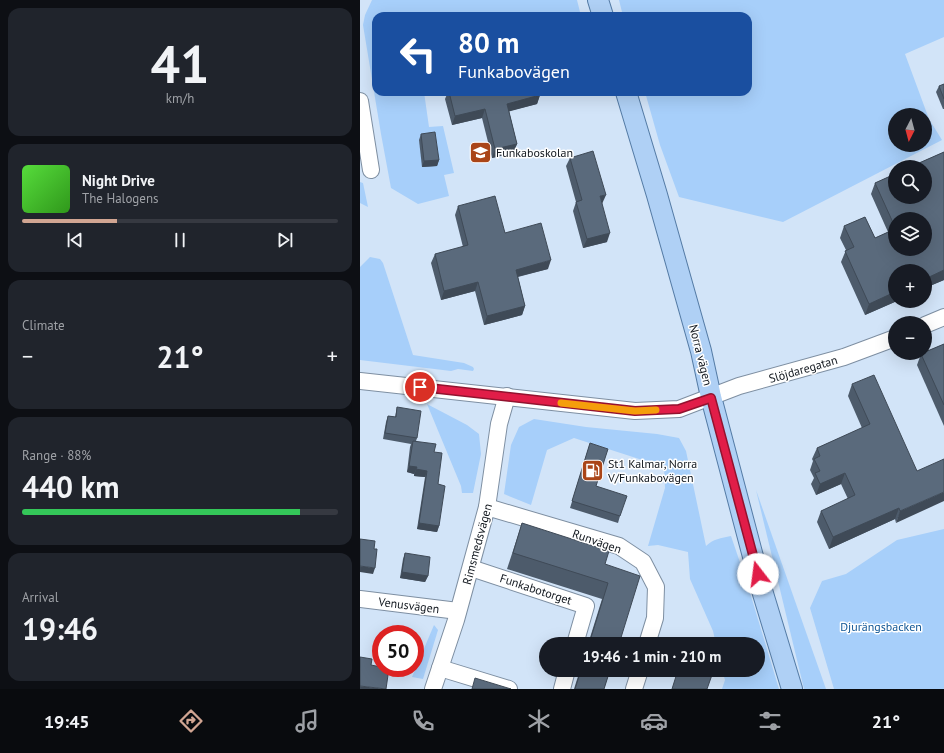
<!DOCTYPE html>
<html lang="en">
<head>
<meta charset="utf-8">
<style>
	:root { --surface:#171b24; --page:#20242c; --text:#f1f3f6; --muted:#9ea1a6; --line:#363941; --accent:#d1a592 }
	body { margin:0; font-family:"PT Sans",sans-serif; background:var(--page); color:var(--text); height:100vh; display:flex; flex-direction:column; font-size:15px; white-space:nowrap }
	* { box-sizing:border-box; margin:0 }
	p { font-size:13px; color:var(--muted) }
	.icon { flex:none; width:22px; height:22px; fill:none; stroke:currentColor; stroke-width:2; stroke-linecap:round; stroke-linejoin:round }
	.map { position:relative; flex:1; overflow:hidden }
	.drawer { display:flex; flex-direction:column; gap:8px; padding:8px; background:#0d0f14; width:360px }
	.drawer>* { flex:none }
	.top-card { position:absolute; left:12px; top:12px; width:380px; height:84px; border-radius:12px; box-shadow:0 4px 16px #0002; background:#1a4fa0; color:#fff; overflow:hidden }
	.needle { width:26px; rotate:186deg }
	.tools { position:absolute; left:528px; top:108px; display:grid; gap:8px }
	.tools a { display:grid; place-items:center; width:44px; height:44px; border-radius:50%; background:var(--surface); box-shadow:0 4px 16px #0002; font-size:20px }
	.speed { position:absolute; left:12px; top:625px; display:flex; gap:8px; font-size:20px; font-weight:700; text-align:center }
	.speed>* { display:grid; place-content:center; width:52px; height:52px; border-radius:50%; background:var(--surface); box-shadow:0 4px 16px #0002; line-height:1 }
	.speed .limit { border:6px solid #d22; background:#fff; color:#111 }
	.pin { position:absolute; display:grid; place-items:center; width:34px; height:34px; color:#fff; margin:-17px; border:2px solid #fff; border-radius:50%; box-shadow:0 1px 4px #0007 }
	.me { position:absolute; width:44px; margin:-22px; rotate:345deg; stroke-linejoin:round; filter:drop-shadow(0 0 3px #0008) }
	.turn { display:flex; align-items:center; gap:14px; height:84px; padding:0 20px; font-size:18px }
	.turn .icon { width:52px; height:52px; stroke-width:2.5 }
	.turn b { display:block; font-size:28px; line-height:34px }
	.big { font-size:30px; font-weight:800; line-height:1.1 }
	.drawer .tile { flex:1; display:flex; flex-direction:column; justify-content:center; gap:6px; min-width:0; padding:0 14px; border-radius:12px; background:var(--page) }
	.drawer .dial { align-items:center; gap:0 }
	.dial b { font-size:52px; line-height:1 }
	.song { display:flex; align-items:center; gap:12px }
	.cover { width:48px; height:48px; border-radius:6px; background:linear-gradient(135deg,hsl(110 70% 55%),hsl(110 70% 35%)) }
	.played { height:4px; border-radius:2px; background:linear-gradient(90deg,var(--accent) 30%,var(--line) 30%) }
	.keys { display:flex; justify-content:space-around; direction:ltr }
	.heat { display:flex; justify-content:space-between; align-items:center; font-size:22px; direction:ltr }
	.charge { height:6px; border-radius:3px; background:linear-gradient(90deg,#34c759 88%,var(--line) 0) }
	.trip { position:absolute; left:179px; top:637px; width:226px; height:40px; border-radius:20px; background:var(--surface); box-shadow:0 4px 16px #0002; font-weight:800; line-height:40px; text-align:center }
	.dock { display:flex; height:64px; justify-content:space-around; align-items:center; background:#090b0e; color:var(--muted) }
	.dock .icon { width:28px; height:28px }
	.dock .selected { color:var(--accent) }
	.dock b { font-size:18px; color:var(--text) }
	main { display:flex; flex:1; min-height:0 }
	.map>svg:first-child { display:block }
</style>
</head>
<body>
<main>
<section class="drawer">
<div class="tile dial"><b>41</b><p>km/h</p></div>
<div class="tile">
<div class="song"><i class="cover"></i><div><b>Night Drive</b><p>The Halogens</p></div></div>
<div class="played"></div>
<div class="keys"><svg class="icon" aria-label="previous" viewBox="0 0 24 24"><path d="M18 5L8 12l10 7zM5 5v14"/></svg><svg class="icon" aria-label="pause" viewBox="0 0 24 24"><path d="M8 5v14M16 5v14"/></svg><svg class="icon" aria-label="next" viewBox="0 0 24 24"><path d="M6 5l10 7-10 7zM19 5v14"/></svg></div>
</div>
<div class="tile"><p>Climate</p>
<div class="heat"><a>−</a><b class="big">21°</b><a>+</a></div>
</div>
<div class="tile"><p>Range · 88%</p><b class="big">440 km</b><div class="charge"></div></div>
<div class="tile"><p>Arrival</p><b class="big">19:46</b></div>
</section>
<div class="map">
<svg width="584" height="689" viewBox="0 0 584 689">
	<rect width="100%" height="100%" fill="#d2e4f8"/>
	<g fill="#a7cffa" fill-rule="evenodd">
		<polygon points="12,0 217,0 221,16 16,16 16,92 64,92 69,127 83,126 94,173 84,175 89,196 58,204 31,188 21,134 3,25 5,15"/>
		<path d="M259,0H584V37L545,54L569,119L582,140L423,222L319,197L300,145L285,92H388V16H263ZM535,115H565V145H535Z"/>
		<polygon points="0,182 3,183 8,207 0,203"/>
		<polygon points="10,257 20,259 23,263 53,355 104,363 113,367 114,369 113,371 98,369 91,371 0,360 0,267"/>
		<polygon points="67,404 107,425 119,434 121,454 113,493 102,493 101,486"/>
		<path d="M174,419L226,427L297,434L319,438L326,451L346,546C353,539 361,538 371,536L388,586L419,689H362L365,680L362,670H398V644H356L353,631L330,579L328,552L298,545L288,546L305,488L304,467L214,438L187,450L171,505L144,494L151,445L159,427Z"/>
		<polygon points="396,490 466,689 444,689"/>
		<polygon points="584,529 584,689 474,689 450,608 462,581 486,574 537,540"/>
		<polygon points="74,625 78,630 63,679 52,677"/>
	</g>
	<g fill="none" stroke-linecap="round" stroke-linejoin="round">
		<defs>
			<g id="minor">
				<polyline points="0,101 11,170"/>
				<polyline points="565,325 584,317"/>
				<polyline points="0,381 275,411 319,409 379,386 484,357 535,338"/>
				<polyline points="127,507 259,546 283,562 296,587 295,618 287,644"/>
				<polyline points="111,568 226,606 215,644"/>
				<polyline points="0,599 98,611"/>
				<polyline points="80,668 149,689"/>
				<polyline points="73,689 96,620 127,507 139,424 147,396"/>
				<polyline points="202,689 207,670"/>
				<polyline points="274,689 280,670"/>
			</g>
			<g id="major">
				<polyline points="238,0 243,16"/>
				<polyline points="266,92 297,195 341,351 351,397 401,587 432,689"/>
			</g>
		</defs>
		<use href="#minor" stroke="#7e8fa2" stroke-width="18"/>
		<use href="#major" stroke="#547ba5" stroke-width="22"/>
		<use href="#minor" stroke="#fff" stroke-width="16"/>
		<use href="#major" stroke="#afd0f5" stroke-width="20"/>
	</g>
	<g fill="#4d5b6b" fill-rule="evenodd">
		<polygon points="584,84 584,109 583,109 576,92 579,86"/>
		<polygon points="88,92 179,92 180,95 177,104 149,111 157,144 153,153 132,158 122,118 92,125 85,99"/>
		<polygon points="61,134 79,160 77,166 62,167 59,140"/>
		<path d="M584,152V280L565,288V271H535V301H537L505,315L481,262L486,250L480,238L484,226L505,217L515,238L528,232L511,194L515,183L535,174V197H565V167H550ZM535,219H565V249H535Z"/>
		<polygon points="210,158 242,204 247,242 223,248 213,211 216,202 206,166"/>
		<polygon points="98,206 145,233 188,269 158,277 165,306 162,315 124,325 115,291 81,300 71,263 75,254 103,247 95,215"/>
		<polygon points="584,344 584,426 557,365 561,354"/>
		<polygon points="492,384 557,471 536,523 535,519 469,549 457,522 461,511 488,499 481,484 456,495 451,484 454,478 450,470 453,461 452,459 457,448 502,428 488,396"/>
		<polygon points="37,407 57,438 56,441 74,452 78,484 79,526 77,532 57,529 65,477 54,476 54,474 47,472 50,447 51,444 23,439 26,422 28,416 35,417"/>
		<polygon points="230,443 236,486 260,516 258,523 210,508"/>
		<polygon points="162,523 245,564 259,644 228,644 242,599 147,569"/>
		<polygon points="45,553 68,576 65,582 40,578 43,559"/>
		<polygon points="220,670 250,670 244,689 214,689"/>
	</g>
	<g fill="#3f4a57">
		<polygon points="180,95 177,104 143,113 147,104"/>
		<polygon points="125,109 122,118 92,125 95,116"/>
		<polygon points="157,144 153,153 132,158 135,149"/>
		<polygon points="79,160 77,166 62,167 64,161"/>
		<polygon points="246,195 242,204 240,196"/>
		<polygon points="250,233 247,242 223,248 227,239"/>
		<polygon points="191,260 188,269 152,278 156,270"/>
		<polygon points="584,270 584,280 565,288 565,279"/>
		<polygon points="118,282 115,291 81,300 84,291"/>
		<polygon points="535,292 535,301 537,301 505,315 509,304"/>
		<polygon points="165,306 162,315 124,325 127,316"/>
		<polygon points="49,466 57,467 54,474 47,472"/>
		<polygon points="56,469 67,471 65,477 54,476"/>
		<polygon points="485,473 481,484 456,495 460,484"/>
		<polygon points="584,492 584,501 536,523 540,511"/>
		<polygon points="539,508 535,519 469,549 473,537"/>
		<polygon points="59,523 79,526 77,532 57,529"/>
		<polygon points="0,566 15,568 13,574 0,572"/>
		<polygon points="42,572 68,576 65,582 40,578"/>
		<polygon points="0,686 26,689 0,689"/>
	</g>
	<g fill="#5a6a7c" stroke="#3f4a57">
		<polygon points="584,84 584,99 579,86"/>
		<polygon points="89,92 179,92 180,95 147,104 157,144 135,149 125,109 95,116"/>
		<polygon points="75,132 79,160 64,161 61,134"/>
		<polygon points="233,151 246,195 240,196 250,233 227,239 216,202 222,200 210,158"/>
		<polygon points="584,152 584,270 565,279 565,271 535,271 535,292 509,304 485,251 494,247 484,226 505,217 515,238 535,229 535,249 565,249 565,219 535,219 535,227 515,183 535,174 535,197 565,197 565,167 550,167"/>
		<polygon points="135,196 145,233 181,223 191,260 156,270 165,306 127,316 118,282 84,291 75,254 108,245 98,206"/>
		<polygon points="584,344 584,405 561,354 565,353 565,352"/>
		<polygon points="514,375 557,471 584,459 584,492 540,511 539,508 473,537 461,511 495,495 485,473 460,484 455,473 460,471 454,459 460,456 457,448 510,424 492,384"/>
		<polygon points="37,407 61,411 57,438 25,433 28,416 36,417"/>
		<polygon points="53,441 76,444 74,452 82,453 78,484 85,486 79,526 59,523 67,471 56,469 57,467 49,466"/>
		<polygon points="230,443 248,449 236,486 267,496 260,516 212,501"/>
		<polygon points="162,523 249,551 245,564 280,576 259,644 229,644 248,583 153,553"/>
		<polygon points="0,539 15,541 14,549 17,549 15,568 0,566"/>
		<polygon points="45,553 70,557 68,576 42,572"/>
		<polygon points="0,657 12,659 11,665 21,667 21,668 29,668 26,689 0,686"/>
		<polygon points="221,670 250,670 244,689 215,689"/>
		<polygon points="318,670 347,670 353,672 347,689 312,689"/>
		<polygon points="115,678 151,689 112,689"/>
	</g>
	<g fill="none" stroke-linecap="round" stroke-linejoin="round">
		<defs>
			<polyline id="route" points="60,387 275,411 319,409 351,398 398,574"/>
		</defs>
		<use href="#route" stroke="#92132f" stroke-width="10"/>
		<use href="#route" stroke="#e11d48" stroke-width="7"/>
		<polyline stroke="#f59e0b" stroke-width="7" points="201,403 275,411 296,410"/>
	</g>
	<defs>
		<symbol id="school-square" viewBox="-11 -11 22 22"><rect x="-9" y="-9" width="18" height="18" rx="4" fill="#aa4518" stroke="#fff"/><path d="M0-5L7-2L0 1L-7-2ZM-4 1L0 2.5L4 1V4Q0 6-4 4Z" fill="#fff"/></symbol>
		<symbol id="fuel-square" viewBox="-11 -11 22 22"><rect x="-9" y="-9" width="18" height="18" rx="4" fill="#aa4518" stroke="#fff"/><path d="M-5.5-6h7V0h2V4h1.3V-2.5L3-4.5l.8-.8L6-3V5H2.5V1h-1V6h-7ZM-4.2-4.7v3.2H.2V-4.7Z" fill="#fff"/></symbol>
	</defs>
	<g fill-rule="evenodd">
		<use href="#school-square" x="108" y="140" width="25" height="25"/>
		<use href="#fuel-square" x="220" y="458" width="25" height="25"/>
	</g>
	<g text-anchor="middle" dominant-baseline="central" stroke-width="3" stroke-linejoin="round" paint-order="stroke">
		<g font-size="12" fill="#10161d" stroke="#fff" text-anchor="start">
			<text x="136" y="152">Funkaboskolan</text>
			<text x="248" y="463">St1 Kalmar, Norra<tspan x="248" dy="14">V/Funkabovägen</tspan></text>
		</g>
		<g font-size="12" fill="#10161d" stroke="#fff">
			<text transform="translate(341 355) rotate(76)">Norra vägen</text>
			<text transform="translate(443 369) rotate(-16)">Slöjdaregatan</text>
			<text transform="translate(237 541) rotate(19)">Runvägen</text>
			<text transform="translate(117 544) rotate(-75)">Rimsmedsvägen</text>
			<text transform="translate(176 589) rotate(18)">Funkabotorget</text>
			<text transform="translate(49 605) rotate(7)">Venusvägen</text>
		</g>
		<g font-size="12" fill="#105695" stroke="#fff">
			<text x="521" y="626">Djurängsbacken</text>
		</g>
	</g>
</svg>
<div class="tools">
<a><svg class="needle" viewBox="-14 -14 28 28"><path d="M0-13l5 13h-10z" fill="#e53935"/><path d="M0 13l5-13h-10z" fill="#9ea1a6"/></svg></a>
<a><svg class="icon" aria-label="search" viewBox="0 0 24 24"><circle cx="10" cy="10" r="6"/><path d="M15 15l6 6"/></svg></a>
<a><svg class="icon" aria-label="layers" viewBox="0 0 24 24"><path d="M12 4l9 5-9 5-9-5zM3 14l9 5 9-5"/></svg></a>
<a>+</a>
<a>−</a>
</div>
<div class="speed"><div class="limit">50</div></div>
<div class="pin" style="left:60px;top:387px;background:#d93025"><svg class="icon" aria-label="arrive" viewBox="0 0 24 24"><path d="M6 21V4h12l-3 4 3 4H6"/></svg></div>
<svg class="me" style="left:398px;top:574px" viewBox="-20 -20 40 40"><circle r="19" fill="#fff"/><path d="M0-13L10 11 0 6-10 11z" fill="#e11d48"/></svg>
<div class="trip">19:46 · 1 min · 210 m</div>
<div class="top-card">
<div class="turn"><svg class="icon" aria-label="left" viewBox="0 0 24 24"><path d="M17 20v-9H6M10 6l-5 5 5 5"/></svg><div><b>80 m</b>Funkabovägen</div></div>
</div>
</div>
</main>
<nav class="dock">
<b>19:45</b>
<svg class="icon selected" aria-label="directions" viewBox="0 0 24 24"><path d="M12 3l9 9-9 9-9-9zM9 14v-3h6M13 9l2 2-2 2"/></svg>
<svg class="icon" aria-label="music" viewBox="0 0 24 24"><path d="M9 18V5l10-2v13"/><circle cx="6" cy="18" r="3"/><circle cx="16" cy="16" r="3"/></svg>
<svg class="icon" aria-label="phone" viewBox="0 0 24 24"><path d="M5 4h4l2 5-3 2q2 4 5 5l2-3 5 2v4C11 20 4 13 5 4z"/></svg>
<svg class="icon" aria-label="climate" viewBox="0 0 24 24"><path d="M12 3v18M4 7l16 10M4 17L20 7"/></svg>
<svg class="icon" aria-label="car" viewBox="0 0 24 24"><path d="M5 17H2v-5l4-1 3-4h7l3 4 3 1v5h-3M9 17h6M6 11h13"/><circle cx="7" cy="17" r="2"/><circle cx="17" cy="17" r="2"/></svg>
<svg class="icon" aria-label="filters" viewBox="0 0 24 24"><path d="M4 7h16M4 17h16"/><circle cx="9" cy="7" r="2"/><circle cx="15" cy="17" r="2"/></svg>
<b>21°</b>
</nav>
</body>
</html>
